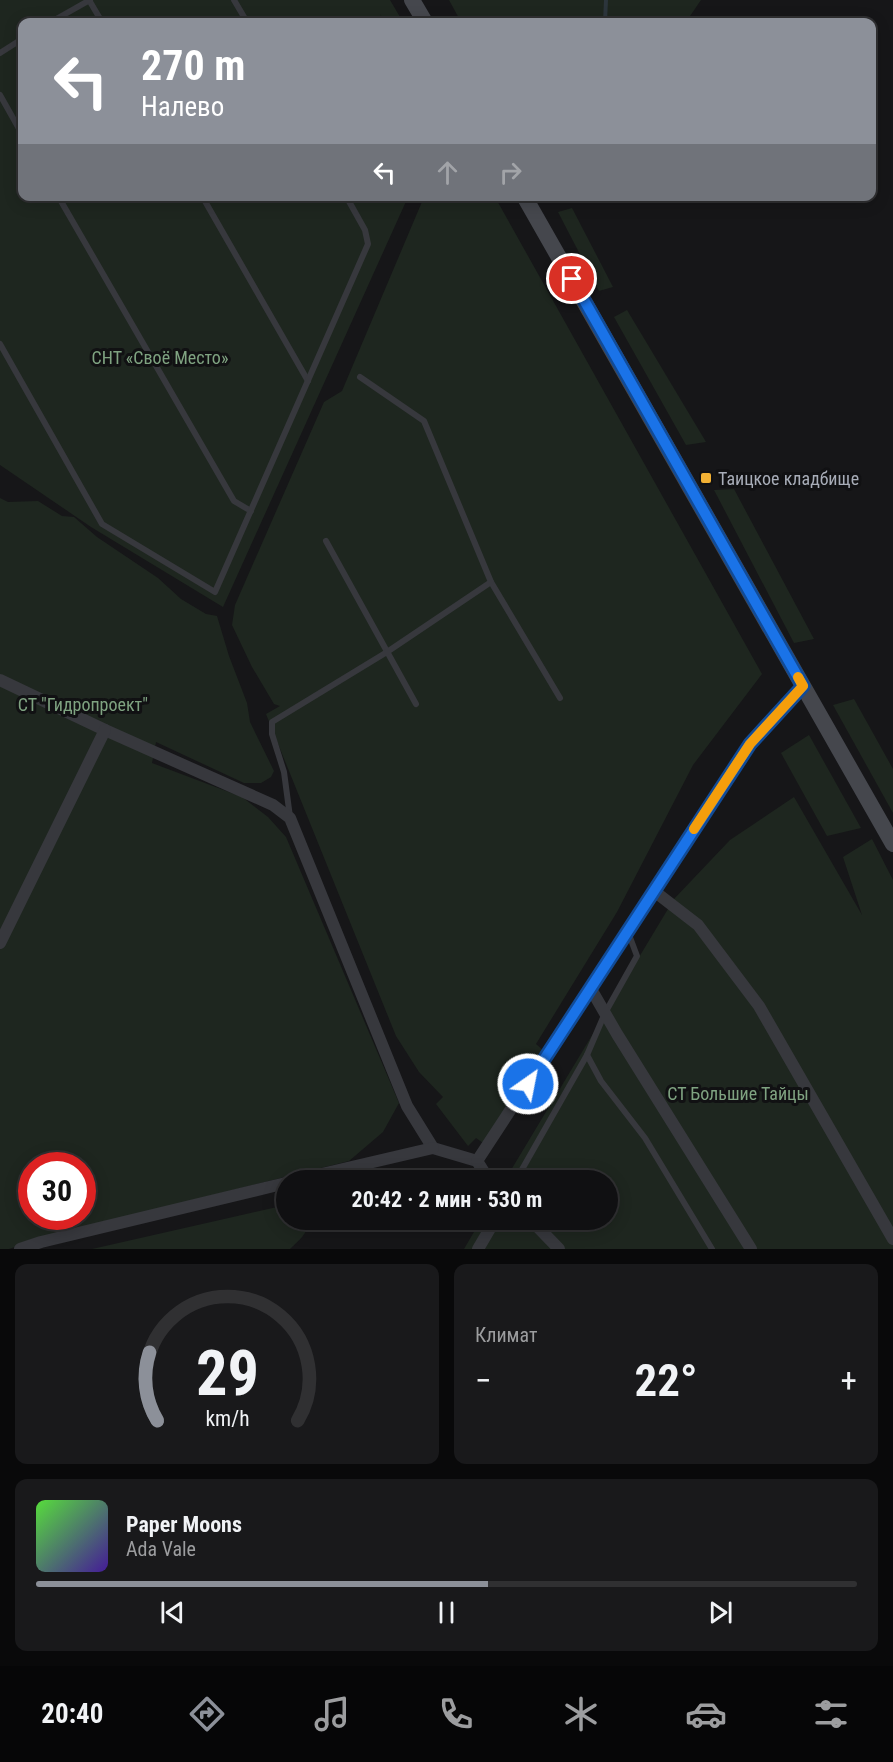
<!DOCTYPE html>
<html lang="ru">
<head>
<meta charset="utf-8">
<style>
	:root { --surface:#101012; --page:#19191b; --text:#f1f3f6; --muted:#9c9d9f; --line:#303032; --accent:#8c9099 }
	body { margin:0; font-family:"Roboto Condensed",sans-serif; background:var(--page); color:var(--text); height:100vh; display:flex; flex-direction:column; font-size:22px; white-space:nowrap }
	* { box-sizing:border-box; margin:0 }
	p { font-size:20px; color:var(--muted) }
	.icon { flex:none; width:33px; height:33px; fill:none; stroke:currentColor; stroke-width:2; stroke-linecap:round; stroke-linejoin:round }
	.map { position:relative; height:1249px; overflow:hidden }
	.details { display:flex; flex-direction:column; gap:15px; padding:15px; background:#09090a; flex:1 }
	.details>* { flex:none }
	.banner { position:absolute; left:18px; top:18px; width:858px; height:183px; border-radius:12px; box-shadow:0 3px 15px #0003,0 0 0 2px var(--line); background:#8c9099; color:#fff; overflow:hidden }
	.speed { position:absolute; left:18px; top:1152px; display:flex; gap:12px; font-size:30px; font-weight:700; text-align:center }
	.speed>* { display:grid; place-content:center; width:78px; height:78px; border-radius:50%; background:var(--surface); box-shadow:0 3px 15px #0003,0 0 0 2px var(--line); line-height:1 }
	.speed .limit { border:9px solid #d22; background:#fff; color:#111 }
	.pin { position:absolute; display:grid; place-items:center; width:51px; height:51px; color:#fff; margin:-26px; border:3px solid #fff; border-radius:50%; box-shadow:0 2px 6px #0007 }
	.me { position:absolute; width:66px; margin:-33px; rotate:33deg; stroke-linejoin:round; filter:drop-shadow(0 0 4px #0008) }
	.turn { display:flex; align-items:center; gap:21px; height:126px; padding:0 24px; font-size:27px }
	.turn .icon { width:78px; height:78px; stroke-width:2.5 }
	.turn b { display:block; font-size:42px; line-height:51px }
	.lanes { display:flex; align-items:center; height:57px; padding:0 24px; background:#0003; justify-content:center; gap:30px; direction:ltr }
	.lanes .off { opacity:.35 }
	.big { font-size:45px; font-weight:700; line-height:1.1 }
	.details .tile { flex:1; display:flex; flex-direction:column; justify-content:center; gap:9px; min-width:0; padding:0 21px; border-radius:12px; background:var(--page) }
	.details .dial { align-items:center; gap:0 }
	.dial svg { height:156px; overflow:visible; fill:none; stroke:var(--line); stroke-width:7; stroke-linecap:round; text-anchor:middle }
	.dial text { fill:var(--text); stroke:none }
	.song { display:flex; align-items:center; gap:18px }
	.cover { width:72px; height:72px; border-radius:9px; background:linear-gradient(135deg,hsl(110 70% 55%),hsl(260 70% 35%)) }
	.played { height:6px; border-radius:3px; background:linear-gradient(90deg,var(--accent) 55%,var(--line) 55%) }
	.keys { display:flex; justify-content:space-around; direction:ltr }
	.heat { display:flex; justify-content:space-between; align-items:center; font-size:33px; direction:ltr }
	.details .tiles { flex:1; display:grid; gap:15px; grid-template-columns:1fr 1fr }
	.tile:last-child { grid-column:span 2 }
	.trip { position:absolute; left:276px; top:1170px; width:342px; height:60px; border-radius:30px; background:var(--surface); box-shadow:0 3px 15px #0003,0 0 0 2px var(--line); font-weight:700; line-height:60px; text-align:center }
	.dock { display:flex; height:96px; justify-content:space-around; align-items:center; background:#060607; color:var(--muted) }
	.dock .icon { width:42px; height:42px }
	.dock .selected { color:var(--accent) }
	.dock b { font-size:27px; color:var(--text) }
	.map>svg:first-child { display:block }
</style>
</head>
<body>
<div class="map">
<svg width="893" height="1249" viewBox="0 0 893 1249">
	<rect width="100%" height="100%" fill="#161618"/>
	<g fill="#1e261f" fill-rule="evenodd">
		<polygon points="0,0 390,0 403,22 385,22 380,14 384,22 22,22 22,196 408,197 223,607 91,527 0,465"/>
		<polygon points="449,0 701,0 686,22 461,22"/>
		<polygon points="424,197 495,197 762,674 693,765 617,912 536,1044 544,1051 486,1145 476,1138 468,1146 436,1104 443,1097 419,1072 396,1036 266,714 280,706 274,704 252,667 232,625 235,605 324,402 342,391"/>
		<polygon points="572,208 613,287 599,291 558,212"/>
		<polygon points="627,310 706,442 686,445 614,317"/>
		<polygon points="734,489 814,639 794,643 714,490"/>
		<path d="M0,498L8,502L38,501L62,516L74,517L97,537L158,578L181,599L206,614L217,616L229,656L247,703L250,722L274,771L271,777L261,783H244L156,742L152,763L242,797L268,817L286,837L399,1103L383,1132L349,1161L38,1239L9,1249H0ZM32,1166H82V1216H32Z"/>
		<polygon points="854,699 893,769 893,813 833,705"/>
		<polygon points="809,735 861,828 827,836 781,753"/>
		<polygon points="794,797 862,915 843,857 872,839 893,880 893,1249 464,1249 481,1220 608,1220 608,1180 505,1180 674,899 730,840"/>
		<path d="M286,1205V1220H308C310,1232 298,1241 290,1249H92Z"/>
	</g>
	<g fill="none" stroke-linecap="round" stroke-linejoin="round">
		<polyline stroke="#2c353c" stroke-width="4" points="605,22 606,0"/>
		<g stroke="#37383d" stroke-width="6">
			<polyline points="89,0 102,22"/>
			<polyline points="234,0 247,22"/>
			<polyline points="51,22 90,0"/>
			<polyline points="0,53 22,39"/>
			<polyline points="0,95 22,134"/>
			<polyline points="58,196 234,501 251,511"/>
			<polyline points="202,196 308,381"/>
			<polyline points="0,344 102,524 215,592 368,244 365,230 346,196"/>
			<polyline points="326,541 416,704"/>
			<polyline points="491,582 560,698"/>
			<polyline points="290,817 284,772 272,734 272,722 387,652 491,582 424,421 360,377"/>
			<polyline points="587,1055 601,1081 645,1138 712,1249"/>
			<polyline points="516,1180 587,1055 605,1013 637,956 628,932"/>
		</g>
		<g stroke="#37383d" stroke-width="12">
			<polyline points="0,680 105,730 273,805 290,818 407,1106 433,1148 477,1161 489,1180"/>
			<polyline points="654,891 698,925 759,1006 893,1239"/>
			<polyline points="0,943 105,730"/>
			<polyline points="591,989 617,1034 751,1249"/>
			<polyline points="477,1161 750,744 803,686"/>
			<polyline points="296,1180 433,1148"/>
			<polyline points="531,1220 559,1249"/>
			<polyline points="20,1249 41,1242 286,1183"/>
			<polyline points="478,1249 495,1220"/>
		</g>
		<g stroke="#45474d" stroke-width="16">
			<polyline points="412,0 425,22"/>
			<polyline points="524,196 893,844"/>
		</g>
	</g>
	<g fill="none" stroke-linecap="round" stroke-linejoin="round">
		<defs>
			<polyline id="route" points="528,1084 750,744 803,686 572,279"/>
		</defs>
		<use href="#route" stroke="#114b97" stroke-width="15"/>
		<use href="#route" stroke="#1a73e8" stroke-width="10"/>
		<polyline stroke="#f59e0b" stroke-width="10" points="694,829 750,744 803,686 798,677"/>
	</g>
	<rect fill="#f2b134" stroke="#111113" stroke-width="2" x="700" y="472" width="12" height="12" rx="3"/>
	<g text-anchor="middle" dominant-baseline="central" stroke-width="6" stroke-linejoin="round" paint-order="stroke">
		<g font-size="18" fill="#7fa381" stroke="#111113">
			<text x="160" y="357">СНТ «Своё Место»</text>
			<text x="83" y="704">СТ "Гидропроект"</text>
			<text x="738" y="1093">СТ Большие Тайцы</text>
		</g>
		<g font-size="18" fill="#a8adb8" stroke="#111113" text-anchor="start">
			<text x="718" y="478">Таицкое кладбище</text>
		</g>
	</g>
</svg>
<div class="speed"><div class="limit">30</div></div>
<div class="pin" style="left:572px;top:279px;background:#d93025"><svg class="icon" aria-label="arrive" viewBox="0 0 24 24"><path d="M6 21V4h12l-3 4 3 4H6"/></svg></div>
<svg class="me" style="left:528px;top:1084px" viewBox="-20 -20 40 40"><circle r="17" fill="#1a73e8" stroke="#fff" stroke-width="3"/><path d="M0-11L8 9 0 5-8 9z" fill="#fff"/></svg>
<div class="trip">20:42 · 2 мин · 530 m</div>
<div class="banner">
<div class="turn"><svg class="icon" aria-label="left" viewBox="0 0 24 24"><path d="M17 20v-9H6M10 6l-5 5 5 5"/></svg><div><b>270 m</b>Налево</div></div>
<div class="lanes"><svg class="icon" aria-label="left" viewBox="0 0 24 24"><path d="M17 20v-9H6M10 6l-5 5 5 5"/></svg><svg class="icon off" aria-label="ahead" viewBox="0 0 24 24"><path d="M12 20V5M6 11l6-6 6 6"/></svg><svg class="icon off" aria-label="right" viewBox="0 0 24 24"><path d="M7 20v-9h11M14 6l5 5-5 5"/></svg></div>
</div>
</div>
<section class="details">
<div class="tiles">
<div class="tile dial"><svg viewBox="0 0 100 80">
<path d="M14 69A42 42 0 1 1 86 69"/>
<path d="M14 69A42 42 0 0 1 10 34" stroke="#8c9099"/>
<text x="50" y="56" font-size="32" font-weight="700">29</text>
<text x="50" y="72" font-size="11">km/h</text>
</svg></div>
<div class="tile"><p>Климат</p>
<div class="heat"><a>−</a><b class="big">22°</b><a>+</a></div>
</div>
<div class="tile">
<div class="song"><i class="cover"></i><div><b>Paper Moons</b><p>Ada Vale</p></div></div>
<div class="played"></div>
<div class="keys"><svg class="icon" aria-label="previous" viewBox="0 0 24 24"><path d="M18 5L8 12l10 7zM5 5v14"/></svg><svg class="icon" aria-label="pause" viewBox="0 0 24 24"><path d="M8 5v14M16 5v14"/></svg><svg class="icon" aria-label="next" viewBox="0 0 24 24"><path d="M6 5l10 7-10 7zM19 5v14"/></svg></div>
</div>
</div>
</section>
<nav class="dock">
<b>20:40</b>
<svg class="icon selected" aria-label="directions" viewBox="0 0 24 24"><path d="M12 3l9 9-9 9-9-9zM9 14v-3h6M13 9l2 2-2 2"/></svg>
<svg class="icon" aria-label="music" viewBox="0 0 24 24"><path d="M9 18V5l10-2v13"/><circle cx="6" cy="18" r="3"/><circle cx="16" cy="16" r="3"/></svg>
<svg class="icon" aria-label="phone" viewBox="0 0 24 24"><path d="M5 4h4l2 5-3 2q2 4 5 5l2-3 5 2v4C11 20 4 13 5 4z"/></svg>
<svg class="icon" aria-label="climate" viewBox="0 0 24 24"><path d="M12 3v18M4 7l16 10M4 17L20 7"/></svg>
<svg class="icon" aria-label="car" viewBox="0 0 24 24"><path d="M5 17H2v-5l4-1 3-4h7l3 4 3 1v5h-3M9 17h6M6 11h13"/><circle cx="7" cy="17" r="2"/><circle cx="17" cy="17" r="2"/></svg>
<svg class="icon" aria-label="filters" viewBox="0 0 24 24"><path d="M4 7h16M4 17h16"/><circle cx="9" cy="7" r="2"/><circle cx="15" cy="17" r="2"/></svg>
</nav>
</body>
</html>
